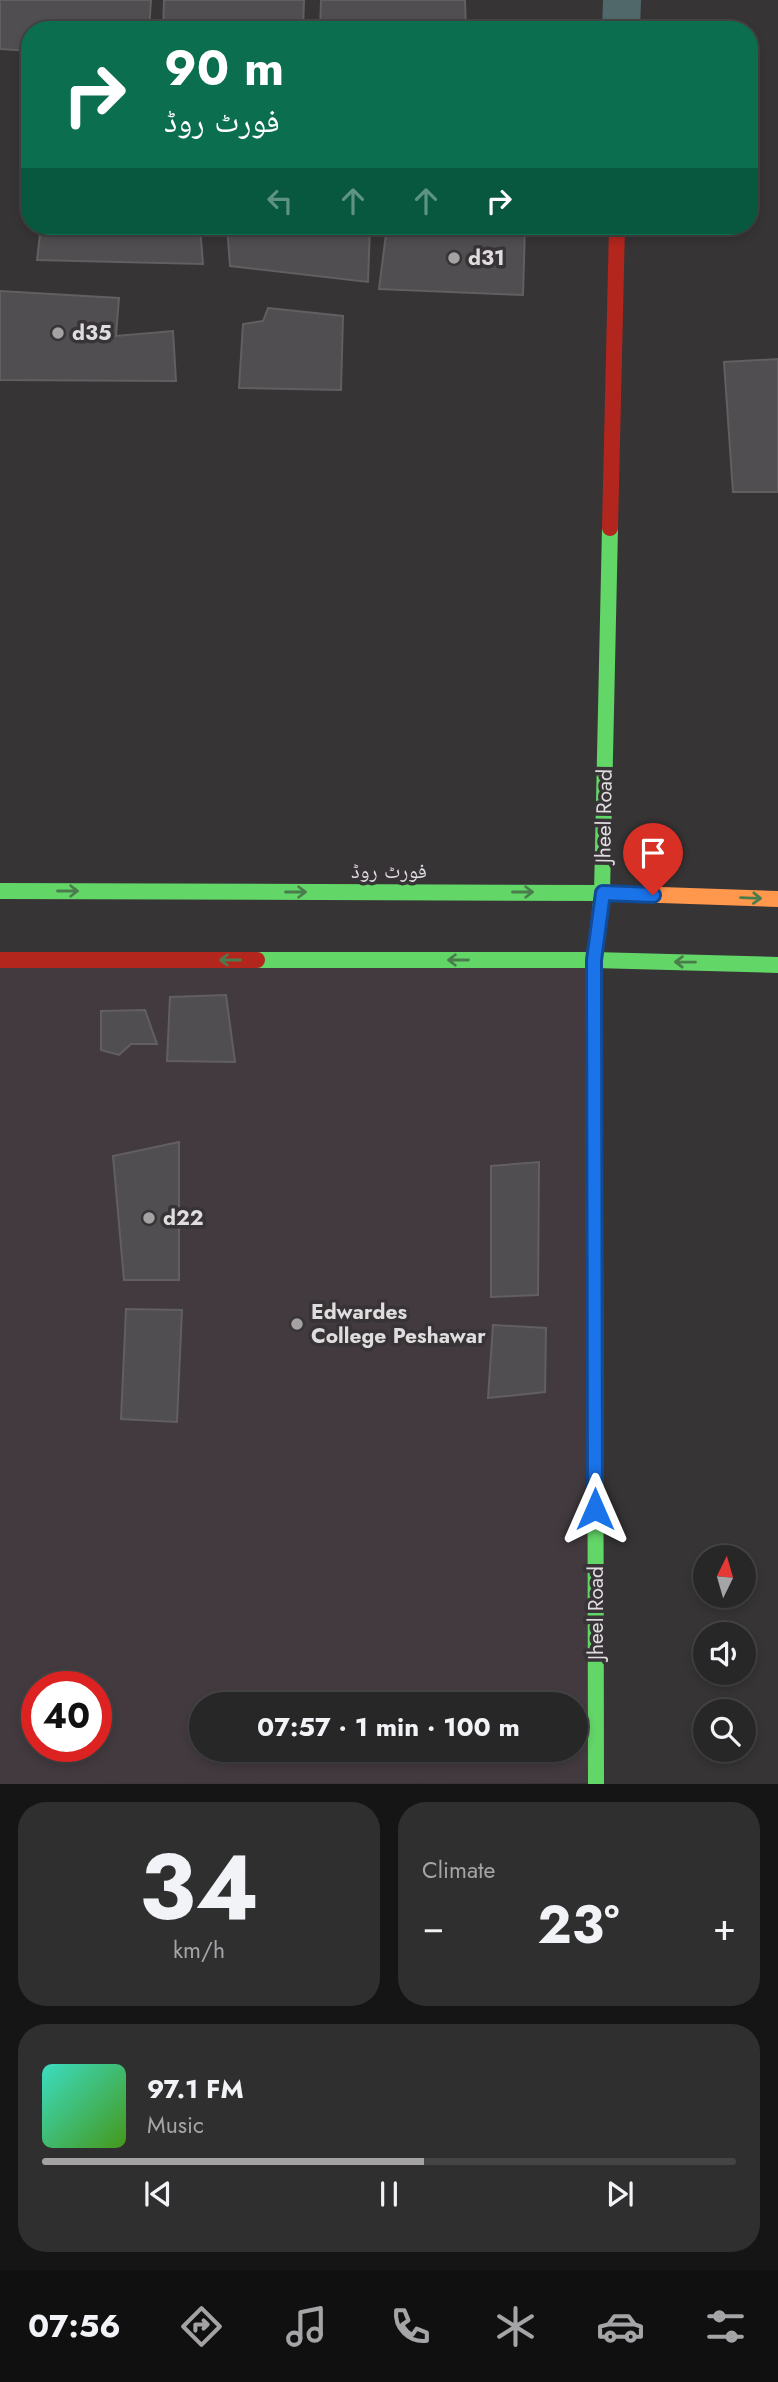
<!DOCTYPE html>
<html lang="en">
<head>
<meta charset="utf-8">
<style>
	:root { --surface:#282728; --page:#302f30; --text:#f1f3f6; --muted:#a5a5a8; --line:#444445; --accent:#a4a2a3 }
	body { margin:0; font-family:Jost,"Noto Naskh Arabic",sans-serif; background:var(--page); color:var(--text); height:100vh; display:flex; flex-direction:column; font-size:26px; white-space:nowrap }
	* { box-sizing:border-box; margin:0 }
	p { font-size:23px; color:var(--muted) }
	.icon { flex:none; width:38px; height:38px; fill:none; stroke:currentColor; stroke-width:2; stroke-linecap:round; stroke-linejoin:round }
	.map { position:relative; height:1784px; overflow:hidden }
	.sheet { display:flex; flex-direction:column; gap:18px; padding:18px; background:#161516; flex:1 }
	.sheet>* { flex:none }
	.banner { position:absolute; left:21px; top:21px; width:737px; height:214px; border-radius:28px; box-shadow:0 4px 10px #0003,0 0 0 2px var(--line); background:#0b6e4f; color:#fff; overflow:hidden }
	.needle { width:46px; rotate:5deg }
	.controls { position:absolute; left:693px; top:1545px; display:grid; gap:14px }
	.controls a { display:grid; place-items:center; width:63px; height:63px; border-radius:50%; background:var(--surface); box-shadow:0 4px 10px #0003,0 0 0 2px var(--line); font-size:35px }
	.speed { position:absolute; left:21px; top:1671px; display:flex; gap:14px; font-size:35px; font-weight:700; text-align:center }
	.speed>* { display:grid; place-content:center; width:91px; height:91px; border-radius:50%; background:var(--surface); box-shadow:0 4px 10px #0003,0 0 0 2px var(--line); line-height:1 }
	.speed .limit { border:10px solid #d22; background:#fff; color:#111 }
	.pin { position:absolute; display:grid; place-items:center; width:60px; height:60px; color:#fff; margin:-72px -30px; border-radius:50% 50% 50% 0; rotate:-45deg; box-shadow:0 0 7px #0007 }
	.pin .icon { rotate:45deg }
	.me { position:absolute; width:77px; margin:-38px; rotate:0deg; stroke-linejoin:round; filter:drop-shadow(0 0 5px #0008) }
	.turn { display:flex; align-items:center; gap:24px; height:147px; padding:0 28px; font-size:32px }
	.turn .icon { width:91px; height:91px; stroke-width:2.5 }
	.turn b { display:block; font-size:49px; line-height:60px }
	.lanes { display:flex; align-items:center; height:66px; padding:0 28px; background:#0003; justify-content:center; gap:35px; direction:ltr }
	.lanes .off { opacity:.35 }
	.big { font-size:52px; font-weight:700; line-height:1.1 }
	.sheet .card { flex:1; display:flex; flex-direction:column; justify-content:center; gap:10px; min-width:0; padding:0 24px; border-radius:28px; background:var(--page) }
	.sheet .dial { align-items:center; gap:0 }
	.dial b { font-size:91px; line-height:1 }
	.song { display:flex; align-items:center; gap:21px }
	.cover { width:84px; height:84px; border-radius:10px; background:linear-gradient(135deg,hsl(170 70% 55%),hsl(100 70% 35%)) }
	.played { height:7px; border-radius:4px; background:linear-gradient(90deg,var(--accent) 55%,var(--line) 55%) }
	.keys { display:flex; justify-content:space-around; direction:ltr }
	.heat { display:flex; justify-content:space-between; align-items:center; font-size:38px; direction:ltr }
	.sheet .tiles { flex:1; display:grid; gap:18px; grid-template-columns:1fr 1fr }
	.card:last-child { grid-column:span 2 }
	.trip { position:absolute; left:189px; top:1692px; width:399px; height:70px; border-radius:35px; background:var(--surface); box-shadow:0 4px 10px #0003,0 0 0 2px var(--line); font-weight:700; line-height:70px; text-align:center }
	.tab-bar { display:flex; height:112px; justify-content:space-around; align-items:center; background:#101010; color:var(--muted) }
	.tab-bar .icon { width:49px; height:49px }
	.tab-bar .active { color:var(--accent) }
	.tab-bar b { font-size:32px; color:var(--text) }
	.map>svg:first-child { display:block }
</style>
</head>
<body>
<div class="map">
<svg width="778" height="1784" viewBox="0 0 778 1784">
	<rect width="100%" height="100%" fill="#363435"/>
	<path fill="#423a3f" fill-rule="evenodd" d="M0,960H594L596,1783L0,1784ZM37,1687H96V1746H37ZM201,1704H576V1750H201Z"/>
	<g fill="#504e50" stroke="#615f60" stroke-width="2">
		<polygon points="0,0 151,0 149,30 30,30 30,51 0,49"/>
		<polygon points="164,0 304,0 303,30 163,30"/>
		<polygon points="321,0 465,0 466,30 320,30"/>
		<polygon points="41,226 200,226 203,264 37,260"/>
		<polygon points="227,226 370,226 368,282 230,266"/>
		<polygon points="387,226 525,226 523,295 379,289"/>
		<polygon points="0,291 119,298 116,336 173,331 176,381 0,380"/>
		<polygon points="268,308 343,316 341,390 239,388 243,324 263,321"/>
		<polygon points="778,359 778,492 733,492 724,362"/>
		<polygon points="226,995 235,1062 167,1061 170,997"/>
		<polygon points="145,1010 157,1044 131,1044 119,1055 101,1050 101,1011"/>
		<polygon points="179,1142 179,1280 124,1280 113,1156"/>
		<polygon points="539,1162 538,1295 491,1297 491,1166"/>
		<polygon points="126,1309 182,1310 177,1422 121,1419"/>
		<polygon points="493,1325 546,1328 545,1392 488,1398"/>
	</g>
	<g fill="none" stroke-linecap="round" stroke-linejoin="round">
		<polyline stroke="#51686a" stroke-width="38" points="621,30 622,0"/>
		<g stroke="#63d668" stroke-width="16">
			<polyline points="0,891 602,893"/>
			<polyline points="257,960 594,960 778,965"/>
			<polyline points="594,964 602,893 610,528"/>
			<polyline points="595,1215 596,1784"/>
		</g>
		<polyline stroke="#ff974d" stroke-width="16" points="602,893 778,899"/>
		<g stroke="#b3261e" stroke-width="16">
			<polyline points="610,528 617,226"/>
			<polyline points="0,960 257,960"/>
			<polyline points="594,964 595,1215"/>
		</g>
	</g>
	<defs><path id="oneway-shaft" d="M-6 0H5M1.5-3L5.5 0L1.5 3" fill="none" stroke-width="1.6" stroke-linecap="round" stroke-linejoin="round" transform="scale(1.75)"/></defs>
	<g stroke="#4b7c4c">
		<use href="#oneway-shaft" transform="translate(68 891)"/>
		<use href="#oneway-shaft" transform="translate(296 892)"/>
		<use href="#oneway-shaft" transform="translate(523 892)"/>
		<use href="#oneway-shaft" transform="translate(751 898) rotate(2)"/>
		<use href="#oneway-shaft" transform="translate(230 960) rotate(-180)"/>
		<use href="#oneway-shaft" transform="translate(458 960) rotate(-180)"/>
		<use href="#oneway-shaft" transform="translate(685 962) rotate(-179)"/>
	</g>
	<g fill="none" stroke-linecap="round" stroke-linejoin="round">
		<defs>
			<polyline id="route" points="595,1509 594,960 603,893 653,895"/>
		</defs>
		<use href="#route" stroke="#114b97" stroke-width="18"/>
		<use href="#route" stroke="#1a73e8" stroke-width="12"/>
	</g>
	<g fill="#a4a2a3" stroke="#373336" stroke-width="2.5">
		<circle cx="454" cy="258" r="7"/>
		<circle cx="58" cy="333" r="7"/>
		<circle cx="149" cy="1218" r="7"/>
		<circle cx="297" cy="1324" r="7"/>
	</g>
	<g text-anchor="middle" dominant-baseline="central" stroke-width="7" stroke-linejoin="round" paint-order="stroke">
		<g font-size="21" font-weight="bold" fill="#dfddde" stroke="#373336" text-anchor="start">
			<text x="468" y="258">d31</text>
			<text x="72" y="333">d35</text>
			<text x="163" y="1218">d22</text>
			<text x="311" y="1312">Edwardes<tspan x="311" dy="24">College Peshawar</tspan></text>
		</g>
		<g font-size="21" fill="#dfddde" stroke="#373336">
			<text transform="translate(604 816) rotate(-89)">Jheel Road</text>
			<text x="389" y="871">فورٹ روڈ</text>
			<text transform="translate(596 1613) rotate(-90)">Jheel Road</text>
		</g>
	</g>
</svg>
<div class="controls">
<a><svg class="needle" viewBox="-14 -14 28 28"><path d="M0-13l5 13h-10z" fill="#e53935"/><path d="M0 13l5-13h-10z" fill="#a5a5a8"/></svg></a>
<a><svg class="icon" aria-label="sound" viewBox="0 0 24 24"><path d="M4 9h4l5-4v14l-5-4H4zM17 9q2 3 0 6"/></svg></a>
<a><svg class="icon" aria-label="search" viewBox="0 0 24 24"><circle cx="10" cy="10" r="6"/><path d="M15 15l6 6"/></svg></a>
</div>
<div class="speed"><div class="limit">40</div></div>
<div class="pin" style="left:653px;top:895px;background:#d93025"><svg class="icon" aria-label="arrive" viewBox="0 0 24 24"><path d="M6 21V4h12l-3 4 3 4H6"/></svg></div>
<svg class="me" style="left:595px;top:1509px" viewBox="-20 -20 40 40"><path d="M0-17L14 15 0 8-14 15z" fill="#1a73e8" stroke="#fff" stroke-width="4"/></svg>
<div class="trip">07:57 · 1 min · 100 m</div>
<div class="banner">
<div class="turn"><svg class="icon" aria-label="right" viewBox="0 0 24 24"><path d="M7 20v-9h11M14 6l5 5-5 5"/></svg><div><b>90 m</b>فورٹ روڈ</div></div>
<div class="lanes"><svg class="icon off" aria-label="left" viewBox="0 0 24 24"><path d="M17 20v-9H6M10 6l-5 5 5 5"/></svg><svg class="icon off" aria-label="ahead" viewBox="0 0 24 24"><path d="M12 20V5M6 11l6-6 6 6"/></svg><svg class="icon off" aria-label="ahead" viewBox="0 0 24 24"><path d="M12 20V5M6 11l6-6 6 6"/></svg><svg class="icon" aria-label="right" viewBox="0 0 24 24"><path d="M7 20v-9h11M14 6l5 5-5 5"/></svg></div>
</div>
</div>
<section class="sheet">
<div class="tiles">
<div class="card dial"><b>34</b><p>km/h</p></div>
<div class="card"><p>Climate</p>
<div class="heat"><a>−</a><b class="big">23°</b><a>+</a></div>
</div>
<div class="card">
<div class="song"><i class="cover"></i><div><b>97.1 FM</b><p>Music</p></div></div>
<div class="played"></div>
<div class="keys"><svg class="icon" aria-label="previous" viewBox="0 0 24 24"><path d="M18 5L8 12l10 7zM5 5v14"/></svg><svg class="icon" aria-label="pause" viewBox="0 0 24 24"><path d="M8 5v14M16 5v14"/></svg><svg class="icon" aria-label="next" viewBox="0 0 24 24"><path d="M6 5l10 7-10 7zM19 5v14"/></svg></div>
</div>
</div>
</section>
<nav class="tab-bar">
<b>07:56</b>
<svg class="icon active" aria-label="directions" viewBox="0 0 24 24"><path d="M12 3l9 9-9 9-9-9zM9 14v-3h6M13 9l2 2-2 2"/></svg>
<svg class="icon" aria-label="music" viewBox="0 0 24 24"><path d="M9 18V5l10-2v13"/><circle cx="6" cy="18" r="3"/><circle cx="16" cy="16" r="3"/></svg>
<svg class="icon" aria-label="phone" viewBox="0 0 24 24"><path d="M5 4h4l2 5-3 2q2 4 5 5l2-3 5 2v4C11 20 4 13 5 4z"/></svg>
<svg class="icon" aria-label="climate" viewBox="0 0 24 24"><path d="M12 3v18M4 7l16 10M4 17L20 7"/></svg>
<svg class="icon" aria-label="car" viewBox="0 0 24 24"><path d="M5 17H2v-5l4-1 3-4h7l3 4 3 1v5h-3M9 17h6M6 11h13"/><circle cx="7" cy="17" r="2"/><circle cx="17" cy="17" r="2"/></svg>
<svg class="icon" aria-label="filters" viewBox="0 0 24 24"><path d="M4 7h16M4 17h16"/><circle cx="9" cy="7" r="2"/><circle cx="15" cy="17" r="2"/></svg>
</nav>
</body>
</html>
